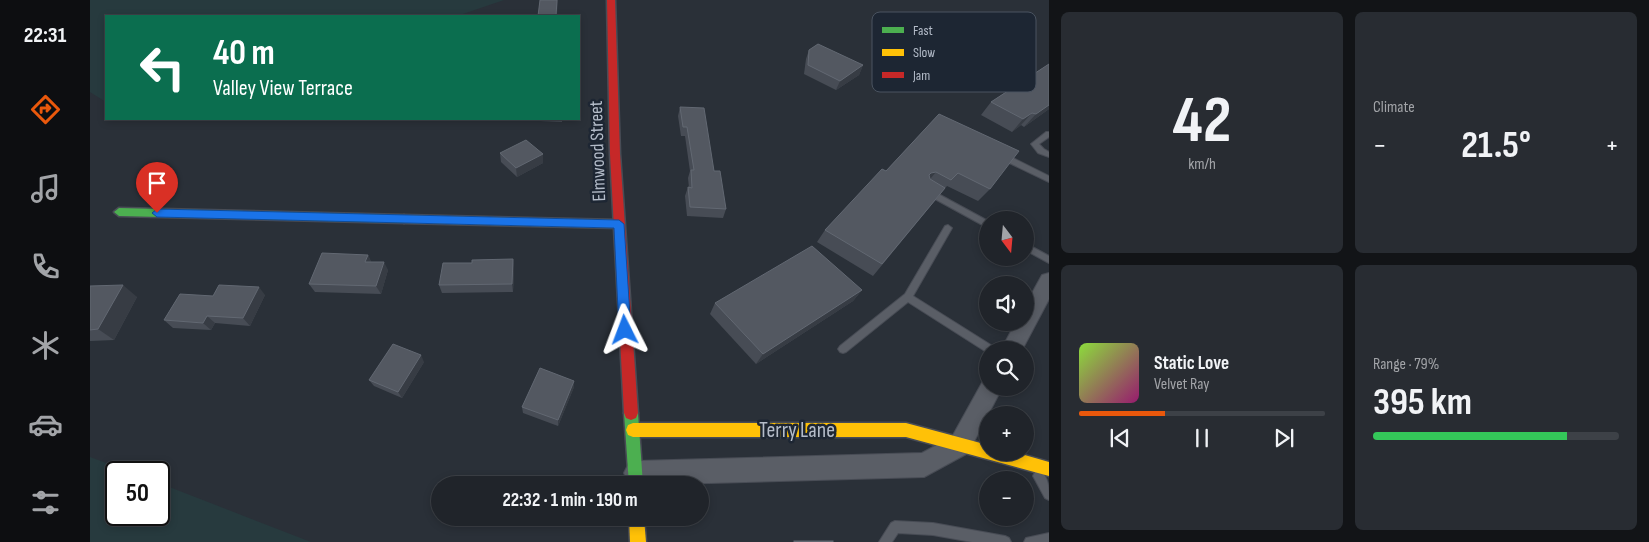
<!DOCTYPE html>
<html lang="en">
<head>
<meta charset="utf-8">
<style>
	:root { --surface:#20242a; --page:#282c32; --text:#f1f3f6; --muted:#a2a4a8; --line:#3d4147; --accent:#ea580c }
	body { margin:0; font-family:"Sofia Sans Condensed",sans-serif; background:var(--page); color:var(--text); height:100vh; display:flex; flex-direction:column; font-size:19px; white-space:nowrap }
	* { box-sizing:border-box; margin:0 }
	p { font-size:16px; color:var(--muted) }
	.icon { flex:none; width:28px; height:28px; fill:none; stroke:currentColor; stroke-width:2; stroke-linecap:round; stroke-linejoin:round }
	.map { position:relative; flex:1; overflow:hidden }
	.side { display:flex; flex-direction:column; gap:12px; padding:12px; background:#121417; width:600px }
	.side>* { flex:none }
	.hud { position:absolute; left:15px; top:15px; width:475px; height:105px; border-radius:0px; box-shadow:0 2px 8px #0003,0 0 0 1px var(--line); background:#0b6e4f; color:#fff; overflow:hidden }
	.needle { width:32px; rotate:164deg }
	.fabs { position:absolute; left:889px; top:211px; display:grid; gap:10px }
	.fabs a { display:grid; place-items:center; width:55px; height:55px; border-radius:50%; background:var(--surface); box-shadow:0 2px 8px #0003,0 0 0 1px var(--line); font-size:25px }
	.speed { position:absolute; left:15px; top:461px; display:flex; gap:10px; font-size:25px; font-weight:700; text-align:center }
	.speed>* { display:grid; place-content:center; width:65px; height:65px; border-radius:50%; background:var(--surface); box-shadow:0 2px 8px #0003,0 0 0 1px var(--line); line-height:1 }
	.speed .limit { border:2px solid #111; border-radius:8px; background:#fff; color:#111 }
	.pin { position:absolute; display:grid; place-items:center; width:42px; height:42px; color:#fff; margin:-51px -21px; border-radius:50% 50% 50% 0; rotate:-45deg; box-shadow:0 0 5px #0007 }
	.pin .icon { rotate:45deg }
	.me { position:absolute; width:55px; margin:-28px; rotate:357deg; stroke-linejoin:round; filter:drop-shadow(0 0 4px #0008) }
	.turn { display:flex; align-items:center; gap:18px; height:105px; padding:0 25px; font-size:22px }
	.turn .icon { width:65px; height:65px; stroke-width:2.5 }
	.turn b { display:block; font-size:35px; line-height:42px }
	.big { font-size:38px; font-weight:700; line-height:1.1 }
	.side .card { flex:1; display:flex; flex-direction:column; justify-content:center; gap:8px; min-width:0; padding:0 18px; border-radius:8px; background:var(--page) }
	.side .dial { align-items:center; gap:0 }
	.dial b { font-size:65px; line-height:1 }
	.song { display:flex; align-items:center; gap:15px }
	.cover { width:60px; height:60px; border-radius:8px; background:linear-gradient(135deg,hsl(90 70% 55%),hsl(320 70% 35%)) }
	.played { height:5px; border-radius:2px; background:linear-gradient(90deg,var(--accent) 35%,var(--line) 35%) }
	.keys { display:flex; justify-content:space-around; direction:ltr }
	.heat { display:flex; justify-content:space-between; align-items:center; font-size:28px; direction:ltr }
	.charge { height:8px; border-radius:4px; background:linear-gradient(90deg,#34c759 79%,var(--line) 0) }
	.side .tiles { flex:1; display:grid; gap:12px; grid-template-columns:repeat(2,1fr) }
	.trip { position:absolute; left:341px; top:476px; width:278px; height:50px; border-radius:25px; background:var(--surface); box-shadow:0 2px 8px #0003,0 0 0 1px var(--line); font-weight:700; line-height:50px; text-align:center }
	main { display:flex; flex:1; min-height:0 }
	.dock { display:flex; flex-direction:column; width:90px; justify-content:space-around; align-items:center; background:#0d0e11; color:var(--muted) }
	.dock .icon { width:35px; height:35px }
	.dock .selected { color:var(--accent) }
	.dock b { font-size:22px; color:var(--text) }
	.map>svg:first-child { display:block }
</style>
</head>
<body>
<main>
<nav class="dock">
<b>22:31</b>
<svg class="icon selected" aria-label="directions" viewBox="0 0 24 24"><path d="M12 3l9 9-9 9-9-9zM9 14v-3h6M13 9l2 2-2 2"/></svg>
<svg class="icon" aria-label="music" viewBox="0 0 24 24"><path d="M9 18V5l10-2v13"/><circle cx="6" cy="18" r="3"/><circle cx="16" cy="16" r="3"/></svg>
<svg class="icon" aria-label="phone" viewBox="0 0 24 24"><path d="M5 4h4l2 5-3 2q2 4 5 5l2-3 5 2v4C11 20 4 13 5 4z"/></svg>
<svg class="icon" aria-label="climate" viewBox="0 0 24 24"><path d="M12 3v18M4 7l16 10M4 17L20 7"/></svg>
<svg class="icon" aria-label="car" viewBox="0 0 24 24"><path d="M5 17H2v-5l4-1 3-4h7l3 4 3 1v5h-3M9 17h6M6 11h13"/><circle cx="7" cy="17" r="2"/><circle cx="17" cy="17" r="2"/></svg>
<svg class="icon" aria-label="filters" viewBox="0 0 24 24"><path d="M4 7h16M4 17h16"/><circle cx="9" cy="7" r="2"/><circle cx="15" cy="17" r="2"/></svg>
</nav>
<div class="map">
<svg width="959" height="542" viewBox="0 0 959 542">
	<rect width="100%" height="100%" fill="#2a3038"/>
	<g fill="#273a3e">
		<polygon points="0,0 414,0 367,16 16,16 16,102 0,92"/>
		<polygon points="0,457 40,472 26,472 26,515 69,515 69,483 221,542 0,542"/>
	</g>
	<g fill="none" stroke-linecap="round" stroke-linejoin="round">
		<defs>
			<g id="lane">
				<polygon points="956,132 959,132 959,137 949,144 954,149 959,152 959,157 948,153 941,144"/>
				<polygon points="909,154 915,154 959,176 959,182 909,158"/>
				<polygon points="839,189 898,221 898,228 836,194 835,192"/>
				<polygon points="858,225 862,228 823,296 904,347 906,350 898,350 898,353 818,302 756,352 753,353 750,352 748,349 750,346 815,294 855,226"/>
				<polygon points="935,243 959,256 959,263 935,250"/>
				<path d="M949,470C959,476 959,489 959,500L955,498L943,476L945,472Z"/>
				<polygon points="805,521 843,523 915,536 919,538 921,542 882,542 843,535 808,533 802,542 789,542 801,523"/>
				<polygon points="959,533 959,542 934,542 936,538"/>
			</g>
			<g id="street">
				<polygon points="959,273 959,299 932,350 911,350 926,322 935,322 935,306 952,275"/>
				<polygon points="898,379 898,388 912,388 878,453 834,477 546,485 538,481 534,473 538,465 546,461 832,453 862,437 893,381"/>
			</g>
			<g id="fast">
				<polygon points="29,208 314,215 319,219 314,223 29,216 24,212"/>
				<polygon points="541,406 546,408 548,413 553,485 539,485 534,413 536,408"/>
			</g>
			<g id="slow">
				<polygon points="314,215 529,220 534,224 529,228 314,223 309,219"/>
				<polygon points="543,423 816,423 898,445 898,452 924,452 959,462 959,476 816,437 543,437 538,435 536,430 538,425"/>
				<polygon points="539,518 554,518 556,542 540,542"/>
			</g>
			<polygon id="jam" points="517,0 525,0 530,154 548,413 546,418 541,420 536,418 534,413 520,154"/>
		</defs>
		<use href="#lane" stroke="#484c55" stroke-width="2"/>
		<use href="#street" stroke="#484c55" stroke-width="2"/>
		<use href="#fast" stroke="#484c55" stroke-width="3"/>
		<use href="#slow" stroke="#484c55" stroke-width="3"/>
		<use href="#jam" stroke="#484c55" stroke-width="3"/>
		<use href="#lane" fill="#5a5e66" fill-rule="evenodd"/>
		<use href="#street" fill="#5a5e66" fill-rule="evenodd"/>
		<use href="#fast" fill="#4caf50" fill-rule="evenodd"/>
		<use href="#slow" fill="#ffc107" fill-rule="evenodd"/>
		<use href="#jam" fill="#c62828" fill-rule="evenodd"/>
	</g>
	<g fill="#474c55">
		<polygon points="719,50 773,65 769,75 746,90 714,74 716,59"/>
		<polygon points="959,64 959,109 934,127 931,125 922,132 891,115 901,102"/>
		<polygon points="590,107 624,171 636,209 633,218 597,216 595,196 598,187 599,188 598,178 600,171 595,136 591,136 588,116"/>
		<polygon points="849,114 900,189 888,201 857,186 783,276 727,242 735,230 796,171"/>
		<polygon points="450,119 472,119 472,122 450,121"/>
		<polygon points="410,153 453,163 427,177 411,162"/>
		<polygon points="278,255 281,262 298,270 291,294 225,292 219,284"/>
		<polygon points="423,259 424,268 423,292 352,293 349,285 382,263"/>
		<polygon points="0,286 47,297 24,340 0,341"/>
		<polygon points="772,290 763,301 666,364 620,314 625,303"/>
		<polygon points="175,295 160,326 125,323 121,330 83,328 74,320"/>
		<polygon points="334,362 312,398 284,386 279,380"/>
		<polygon points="484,387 468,426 433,413 432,407"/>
	</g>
	<g fill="#373c44">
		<polygon points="467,0 468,0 467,16 466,16"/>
		<polygon points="773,65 769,75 746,90 750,81"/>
		<polygon points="959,105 959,109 934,127 946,114"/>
		<polygon points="942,113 931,125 922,132 933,119"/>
		<polygon points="453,154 453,163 427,177 426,168"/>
		<polygon points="846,172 836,184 831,185 841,173"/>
		<polygon points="278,255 282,263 275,262"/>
		<polygon points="423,259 424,268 423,292 422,284"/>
		<polygon points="294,262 298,270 291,294 286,286"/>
		<polygon points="33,285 47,297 24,340 8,329"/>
		<polygon points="169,287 175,295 160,326 153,318"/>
		<polygon points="772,290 763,301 666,364 673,354"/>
		<polygon points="117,316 125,323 121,330 113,323"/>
		<polygon points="331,355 334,362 312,398 308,392"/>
		<polygon points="484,381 484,387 468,426 468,420"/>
	</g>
	<g fill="#535861" stroke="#626872">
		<polygon points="450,0 467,0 466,16 448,16"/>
		<polygon points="728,44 773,65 750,81 718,65 719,50"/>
		<polygon points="959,64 959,105 946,114 942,113 933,119 901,102"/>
		<polygon points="590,107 614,108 624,171 630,171 636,209 600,207 598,187 602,188 601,170 604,170 597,127 593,127"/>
		<polygon points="849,114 929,151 900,189 868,173 861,180 846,172 841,173 839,175 840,179 855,188 792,264 735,230 792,169 796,171"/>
		<polygon points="436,140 453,154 426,168 410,153"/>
		<polygon points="722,246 772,290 673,354 625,303"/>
		<polygon points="232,253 278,255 275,262 294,262 286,286 219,284"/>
		<polygon points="423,259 422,284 349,285 353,263 382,263 382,260"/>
		<polygon points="33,285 8,329 0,330 0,286"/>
		<polygon points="129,285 169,287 153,318 117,316 113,323 74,320 90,294 123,296"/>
		<polygon points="303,344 331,355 308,392 279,380"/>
		<polygon points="450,368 484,381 468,420 432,407"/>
		<rect x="704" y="541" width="39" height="1"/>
	</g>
	<polygon fill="#1a73e8" stroke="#114b97" points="67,209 529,220 534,224 541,330 539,334 535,336 530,334 529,330 524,228 67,217 62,213"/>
	<g text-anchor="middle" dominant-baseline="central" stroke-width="5" stroke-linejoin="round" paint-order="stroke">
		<g font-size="19" fill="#b4bcc9" stroke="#1d2633">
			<text transform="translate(508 151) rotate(-92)">Elmwood Street</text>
		</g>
		<g font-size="22" fill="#b4bcc9" stroke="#1d2633">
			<text x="707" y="430">Terry Lane</text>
		</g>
	</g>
	<rect x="782" y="12" width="164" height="80" rx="8" fill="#1d2633" stroke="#4a5360" stroke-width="1"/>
	<rect x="792" y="27" width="22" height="6" fill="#4caf50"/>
	<rect x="792" y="49" width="22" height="7" fill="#ffc107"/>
	<rect x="792" y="72" width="22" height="6" fill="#c62828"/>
	<g font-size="14" fill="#b4bcc9">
		<text x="823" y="35">Fast</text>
		<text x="823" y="57">Slow</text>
		<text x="823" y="80">Jam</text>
	</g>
</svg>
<div class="fabs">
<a><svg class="needle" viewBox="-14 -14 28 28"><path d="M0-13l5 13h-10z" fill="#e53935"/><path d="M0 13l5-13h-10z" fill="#a2a4a8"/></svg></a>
<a><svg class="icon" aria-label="sound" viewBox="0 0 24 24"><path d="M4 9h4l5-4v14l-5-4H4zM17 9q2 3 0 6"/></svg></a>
<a><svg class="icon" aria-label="search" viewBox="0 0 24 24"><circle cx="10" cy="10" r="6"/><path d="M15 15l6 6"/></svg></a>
<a>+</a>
<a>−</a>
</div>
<div class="speed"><div class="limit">50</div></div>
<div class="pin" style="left:67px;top:213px;background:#d93025"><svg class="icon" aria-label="arrive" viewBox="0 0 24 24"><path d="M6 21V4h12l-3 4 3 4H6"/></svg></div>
<svg class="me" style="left:535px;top:330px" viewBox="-20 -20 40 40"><path d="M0-17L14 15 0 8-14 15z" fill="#1a73e8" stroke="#fff" stroke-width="4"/></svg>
<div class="trip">22:32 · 1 min · 190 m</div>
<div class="hud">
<div class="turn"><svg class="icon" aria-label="left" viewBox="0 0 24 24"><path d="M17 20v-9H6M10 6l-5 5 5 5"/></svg><div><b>40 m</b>Valley View Terrace</div></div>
</div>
</div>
<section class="side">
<div class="tiles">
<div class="card dial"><b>42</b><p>km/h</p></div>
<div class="card"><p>Climate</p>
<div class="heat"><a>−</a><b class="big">21.5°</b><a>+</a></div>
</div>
<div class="card">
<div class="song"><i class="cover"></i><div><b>Static Love</b><p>Velvet Ray</p></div></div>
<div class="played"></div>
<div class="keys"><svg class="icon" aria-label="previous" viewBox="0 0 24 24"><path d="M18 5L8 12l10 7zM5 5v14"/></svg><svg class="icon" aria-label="pause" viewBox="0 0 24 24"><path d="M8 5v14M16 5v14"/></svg><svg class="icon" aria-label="next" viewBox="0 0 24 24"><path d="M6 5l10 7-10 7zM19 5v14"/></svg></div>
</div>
<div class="card"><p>Range · 79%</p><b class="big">395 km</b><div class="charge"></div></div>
</div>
</section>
</main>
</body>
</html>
